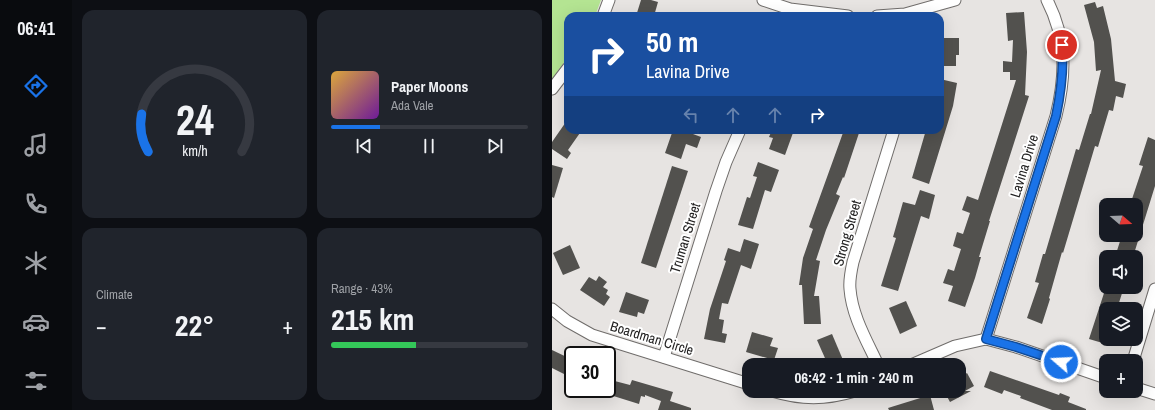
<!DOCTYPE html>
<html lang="en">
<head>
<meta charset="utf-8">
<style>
	:root { --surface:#171b24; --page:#20242c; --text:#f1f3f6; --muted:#9ea1a6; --line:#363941; --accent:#1a73e8 }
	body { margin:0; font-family:"Archivo Narrow",sans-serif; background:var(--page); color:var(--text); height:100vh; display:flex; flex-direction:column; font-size:15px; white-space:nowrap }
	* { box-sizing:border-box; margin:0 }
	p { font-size:13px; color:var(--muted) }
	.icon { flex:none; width:22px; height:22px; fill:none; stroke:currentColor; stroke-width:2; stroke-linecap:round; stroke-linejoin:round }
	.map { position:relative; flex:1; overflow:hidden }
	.sheet { display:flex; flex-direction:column; gap:10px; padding:10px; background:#0d0f14; width:480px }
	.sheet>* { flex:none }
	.top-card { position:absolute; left:12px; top:12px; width:380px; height:122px; border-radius:12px; box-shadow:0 4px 16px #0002; background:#1a4fa0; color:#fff; overflow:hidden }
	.needle { width:26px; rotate:109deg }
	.tools { position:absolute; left:547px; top:198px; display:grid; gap:8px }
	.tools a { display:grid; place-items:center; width:44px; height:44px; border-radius:8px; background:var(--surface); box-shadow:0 4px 16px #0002; font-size:20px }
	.speed { position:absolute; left:12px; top:346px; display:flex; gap:8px; font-size:20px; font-weight:700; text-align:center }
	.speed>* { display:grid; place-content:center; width:52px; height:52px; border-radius:50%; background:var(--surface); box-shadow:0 4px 16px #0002; line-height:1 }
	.speed .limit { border:2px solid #111; border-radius:6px; background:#fff; color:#111 }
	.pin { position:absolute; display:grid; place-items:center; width:34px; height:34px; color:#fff; margin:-17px; border:2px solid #fff; border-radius:50%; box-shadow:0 1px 4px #0007 }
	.me { position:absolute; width:44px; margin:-22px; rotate:289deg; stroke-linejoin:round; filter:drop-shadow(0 0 3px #0008) }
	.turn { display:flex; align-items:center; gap:14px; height:84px; padding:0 16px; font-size:18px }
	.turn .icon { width:52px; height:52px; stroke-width:2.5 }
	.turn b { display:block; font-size:28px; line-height:34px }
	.lanes { display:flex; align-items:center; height:38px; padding:0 16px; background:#0003; justify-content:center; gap:20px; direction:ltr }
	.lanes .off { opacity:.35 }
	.big { font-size:30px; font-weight:700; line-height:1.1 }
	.sheet .widget { flex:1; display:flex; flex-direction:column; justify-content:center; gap:6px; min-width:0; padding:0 14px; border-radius:12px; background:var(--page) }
	.sheet .dial { align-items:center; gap:0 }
	.dial svg { height:104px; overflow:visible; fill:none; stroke:var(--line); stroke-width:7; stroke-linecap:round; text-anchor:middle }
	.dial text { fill:var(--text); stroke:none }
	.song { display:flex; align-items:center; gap:12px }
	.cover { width:48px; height:48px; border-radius:6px; background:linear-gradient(135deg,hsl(40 70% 55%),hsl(280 70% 35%)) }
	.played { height:4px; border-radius:2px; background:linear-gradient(90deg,var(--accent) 25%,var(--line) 25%) }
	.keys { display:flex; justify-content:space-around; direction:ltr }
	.heat { display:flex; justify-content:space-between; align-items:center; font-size:22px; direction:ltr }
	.charge { height:6px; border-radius:3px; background:linear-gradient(90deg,#34c759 43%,var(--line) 0) }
	.sheet .tiles { flex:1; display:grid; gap:10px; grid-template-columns:repeat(2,1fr) }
	.trip { position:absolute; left:190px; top:358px; width:224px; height:40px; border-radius:12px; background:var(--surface); box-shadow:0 4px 16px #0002; font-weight:700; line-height:40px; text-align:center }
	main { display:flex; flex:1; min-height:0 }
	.dock { display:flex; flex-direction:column; width:72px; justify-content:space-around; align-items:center; background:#090b0e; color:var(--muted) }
	.dock .icon { width:28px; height:28px }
	.dock .active { color:var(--accent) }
	.dock b { font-size:18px; color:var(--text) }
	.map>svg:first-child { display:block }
</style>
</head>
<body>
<main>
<nav class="dock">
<b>06:41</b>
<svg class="icon active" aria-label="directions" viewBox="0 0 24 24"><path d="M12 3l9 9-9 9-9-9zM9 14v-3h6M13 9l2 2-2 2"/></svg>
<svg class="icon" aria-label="music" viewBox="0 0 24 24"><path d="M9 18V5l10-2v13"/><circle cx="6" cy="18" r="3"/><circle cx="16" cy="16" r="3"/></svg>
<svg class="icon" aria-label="phone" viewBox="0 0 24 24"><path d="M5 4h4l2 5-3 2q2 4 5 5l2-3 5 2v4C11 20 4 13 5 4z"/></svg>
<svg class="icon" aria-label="climate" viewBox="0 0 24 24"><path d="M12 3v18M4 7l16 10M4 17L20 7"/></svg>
<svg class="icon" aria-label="car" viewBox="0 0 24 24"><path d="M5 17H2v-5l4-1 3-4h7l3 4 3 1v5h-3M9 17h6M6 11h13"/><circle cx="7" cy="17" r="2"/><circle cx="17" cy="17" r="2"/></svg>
<svg class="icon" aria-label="filters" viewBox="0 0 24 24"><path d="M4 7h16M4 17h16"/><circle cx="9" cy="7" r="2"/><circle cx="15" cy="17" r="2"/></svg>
</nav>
<section class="sheet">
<div class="tiles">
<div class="widget dial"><svg viewBox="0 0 100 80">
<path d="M14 69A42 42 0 1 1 86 69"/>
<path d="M14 69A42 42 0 0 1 9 40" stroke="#1a73e8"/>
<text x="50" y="56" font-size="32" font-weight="700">24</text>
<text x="50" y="72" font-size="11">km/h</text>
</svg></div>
<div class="widget">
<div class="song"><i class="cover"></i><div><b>Paper Moons</b><p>Ada Vale</p></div></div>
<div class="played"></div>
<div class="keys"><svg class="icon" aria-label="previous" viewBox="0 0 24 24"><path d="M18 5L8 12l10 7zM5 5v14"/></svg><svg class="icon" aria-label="pause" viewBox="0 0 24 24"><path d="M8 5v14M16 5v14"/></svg><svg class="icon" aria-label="next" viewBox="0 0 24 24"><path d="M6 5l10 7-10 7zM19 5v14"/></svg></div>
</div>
<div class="widget"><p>Climate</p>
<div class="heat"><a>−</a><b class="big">22°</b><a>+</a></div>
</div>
<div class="widget"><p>Range · 43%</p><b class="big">215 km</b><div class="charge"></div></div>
</div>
</section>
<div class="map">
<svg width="603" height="410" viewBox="0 0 603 410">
	<rect width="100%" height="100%" fill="#e7e4e2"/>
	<polygon fill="#b4e492" points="0,0 49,0 43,16 16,16 16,57 0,79"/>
	<g fill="#52514e">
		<polygon points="89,0 99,0 106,2 102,16 84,16"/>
		<polygon points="543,2 545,8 551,6 559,39 563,81 574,84 571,98 564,96 561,111 557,110 546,147 543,146 511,253 510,252 497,298 498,299 490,324 475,318 487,283 483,282 491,254 493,254 524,149 527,150 538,114 539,114 549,70 544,71 542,42 532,5"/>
		<polygon points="472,12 475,52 473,95 477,96 437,221 438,221 427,257 429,257 423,278 413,307 396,301 401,286 391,283 396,269 402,271 409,249 401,246 405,232 411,234 418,213 410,210 415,196 426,200 464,80 458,80 458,72 451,72 451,61 460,62 461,40 456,41 454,13"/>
		<polygon points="390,38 407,38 407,55 404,55 404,66 390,66"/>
		<polygon points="388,79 405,83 401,106 377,184 360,178 374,130 388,130"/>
		<polygon points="16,119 16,130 30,130 16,150 19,153 15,159 0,149 0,142"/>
		<polygon points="121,130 132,134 133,131 149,137 145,148 134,144 129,159 113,153"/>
		<polygon points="220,130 242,130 233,155 217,149 221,138 217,137"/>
		<polygon points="292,130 308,130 292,178 291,177 284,194 288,196 274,230 264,260 268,261 262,296 267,296 269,324 252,324 250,285 247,285 251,258 261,229 257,227"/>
		<polygon points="596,137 603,140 603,186 581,257 563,257 570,235 584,235 584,200 580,199 591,166 587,165"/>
		<polygon points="206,162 227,170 219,192 213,190 201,229 186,225 195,197 198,198 205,177 201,176"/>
		<polygon points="0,165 11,168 2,198 0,197"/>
		<polygon points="120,166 136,171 104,268 89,263"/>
		<polygon points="368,190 383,195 377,219 369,216 346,291 329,286 344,238 341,237 351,202 363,205"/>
		<polygon points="192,239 207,244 199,269 189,265 176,304 170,303 167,319 172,320 170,333 175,334 173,343 152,339 158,309 174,261 172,260 176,248 188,252"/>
		<polygon points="18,245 28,268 11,275 1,253"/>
		<polygon points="47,276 55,282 51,287 56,290 54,294 58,297 52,306 28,290 37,277 44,281"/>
		<polygon points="554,287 572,287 565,309 554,309 554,344 537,339"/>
		<polygon points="74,292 97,300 92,314 86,312 85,317 67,312"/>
		<polygon points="354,301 365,326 348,334 337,308"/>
		<polygon points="200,332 221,338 218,346 226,348 222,360 194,352"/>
		<polygon points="280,334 291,360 276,365 265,340"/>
		<polygon points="0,350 21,360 21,365 16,376 0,368"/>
		<polygon points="438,371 507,395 508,393 518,397 516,402 534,409 534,410 500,410 468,398 469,396 452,390 450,394 432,387"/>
		<polygon points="415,373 422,386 413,391 419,391 398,402 392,391 407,391 407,378"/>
		<polygon points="55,379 78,385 80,380 121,392 118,401 139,408 139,410 106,410 109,401 93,395 93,397 89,396 87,404 55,394"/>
		<polygon points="378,395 382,410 337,410 336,408"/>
	</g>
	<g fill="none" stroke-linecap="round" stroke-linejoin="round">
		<defs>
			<g id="minor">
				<polyline points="211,0 238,9 296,16"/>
				<polyline points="51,16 57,0"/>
				<polyline points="325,16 353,14 403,0"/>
				<polyline points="0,89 16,68"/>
				<polyline points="0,309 15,321 40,335 197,384"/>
				<path d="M434,339L504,116C514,75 515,39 495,0"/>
				<polyline points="112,357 164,191 174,162 188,130"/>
				<polyline points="581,361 603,289"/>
				<path d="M326,365C315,341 300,316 298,289C297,280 299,271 301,262L342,130"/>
				<polyline points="359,365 403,346 434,339 464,347 554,378"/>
				<polyline points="584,388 603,394"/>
				<path d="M220,391C250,400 273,400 303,391"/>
			</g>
		</defs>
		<use href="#minor" stroke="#706d6b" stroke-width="13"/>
		<use href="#minor" stroke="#fff" stroke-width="11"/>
	</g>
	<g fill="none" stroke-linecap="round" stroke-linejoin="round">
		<defs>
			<path id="route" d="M509,362L464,347L434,339L504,116C509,92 512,70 510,45"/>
		</defs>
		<use href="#route" stroke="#114b97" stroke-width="10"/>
		<use href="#route" stroke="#1a73e8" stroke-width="7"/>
	</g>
	<g text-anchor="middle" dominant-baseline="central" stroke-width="4" stroke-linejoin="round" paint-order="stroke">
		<g font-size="14" fill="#232222" stroke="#fff">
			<text transform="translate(472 166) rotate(-73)">Lavina Drive</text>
			<text transform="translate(295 233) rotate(-74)">Strong Street</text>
			<text transform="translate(133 238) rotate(-73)">Truman Street</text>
			<text transform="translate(100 338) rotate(17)">Boardman Circle</text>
		</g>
	</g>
</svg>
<div class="tools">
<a><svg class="needle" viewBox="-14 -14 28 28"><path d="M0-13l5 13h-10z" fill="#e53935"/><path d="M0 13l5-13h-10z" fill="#9ea1a6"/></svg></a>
<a><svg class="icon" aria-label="sound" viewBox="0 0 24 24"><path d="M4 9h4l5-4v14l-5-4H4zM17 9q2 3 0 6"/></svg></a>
<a><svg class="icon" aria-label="layers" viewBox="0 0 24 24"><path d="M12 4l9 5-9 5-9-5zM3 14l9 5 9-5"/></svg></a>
<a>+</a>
</div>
<div class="speed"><div class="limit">30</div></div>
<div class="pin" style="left:510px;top:45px;background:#d93025"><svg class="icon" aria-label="arrive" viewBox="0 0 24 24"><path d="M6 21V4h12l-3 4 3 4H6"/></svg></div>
<svg class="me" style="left:509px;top:362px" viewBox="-20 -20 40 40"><circle r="17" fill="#1a73e8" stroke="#fff" stroke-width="3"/><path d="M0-11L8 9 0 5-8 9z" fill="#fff"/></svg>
<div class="trip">06:42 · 1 min · 240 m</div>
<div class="top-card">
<div class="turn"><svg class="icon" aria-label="right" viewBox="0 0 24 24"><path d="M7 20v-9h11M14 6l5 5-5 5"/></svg><div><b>50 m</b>Lavina Drive</div></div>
<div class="lanes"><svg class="icon off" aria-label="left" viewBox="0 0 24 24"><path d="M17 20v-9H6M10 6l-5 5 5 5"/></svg><svg class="icon off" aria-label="ahead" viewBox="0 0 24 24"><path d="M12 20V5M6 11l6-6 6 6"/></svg><svg class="icon off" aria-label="ahead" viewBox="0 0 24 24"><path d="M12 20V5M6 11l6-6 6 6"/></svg><svg class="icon" aria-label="right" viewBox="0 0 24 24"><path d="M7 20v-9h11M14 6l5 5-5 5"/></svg></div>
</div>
</div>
</main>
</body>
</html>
